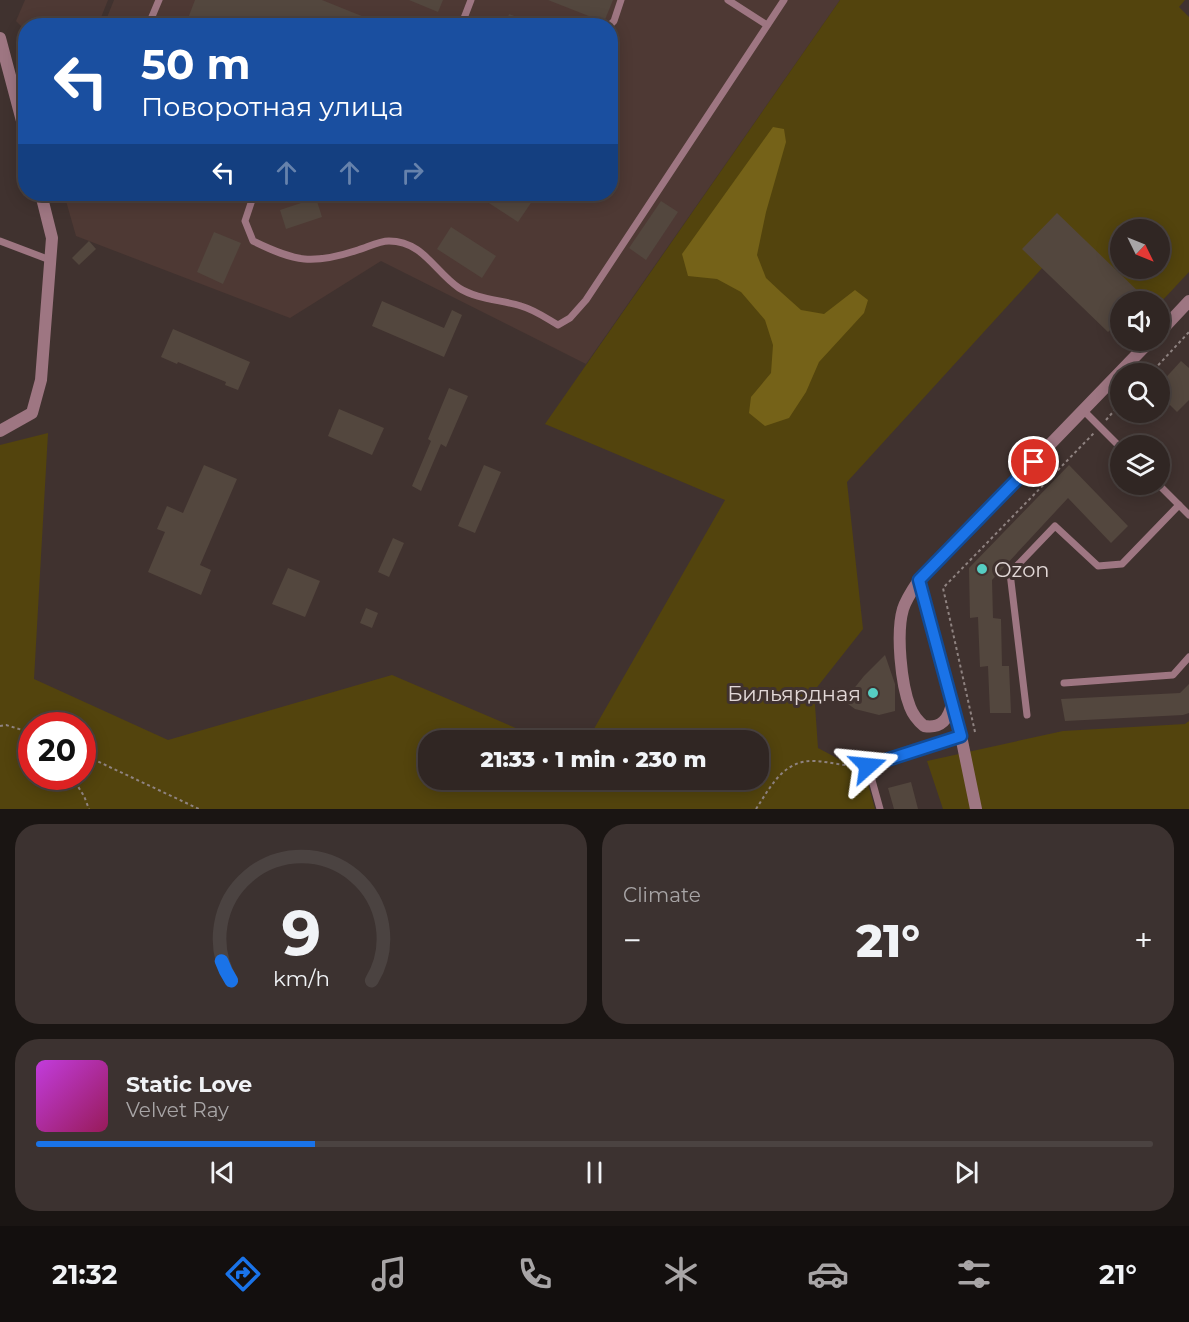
<!DOCTYPE html>
<html lang="en">
<head>
<meta charset="utf-8">
<style>
	:root { --surface:#302623; --page:#3c3230; --text:#f1f3f6; --muted:#a8a5a6; --line:#4b4341; --accent:#1a73e8 }
	body { margin:0; font-family:Montserrat,sans-serif; background:var(--page); color:var(--text); height:100vh; display:flex; flex-direction:column; font-size:22px; white-space:nowrap }
	* { box-sizing:border-box; margin:0 }
	p { font-size:20px; color:var(--muted) }
	.icon { flex:none; width:33px; height:33px; fill:none; stroke:currentColor; stroke-width:2; stroke-linecap:round; stroke-linejoin:round }
	.map { position:relative; height:809px; overflow:hidden }
	.sheet { display:flex; flex-direction:column; gap:15px; padding:15px; background:#1a1513; flex:1 }
	.sheet>* { flex:none }
	.banner { position:absolute; left:18px; top:18px; width:600px; height:183px; border-radius:24px; box-shadow:0 3px 15px #0003,0 0 0 2px var(--line); background:#1a4fa0; color:#fff; overflow:hidden }
	.needle { width:39px; rotate:133deg }
	.tools { position:absolute; left:1110px; top:219px; display:grid; gap:12px }
	.tools a { display:grid; place-items:center; width:60px; height:60px; border-radius:50%; background:var(--surface); box-shadow:0 3px 15px #0003,0 0 0 2px var(--line); font-size:30px }
	.speed { position:absolute; left:18px; top:712px; display:flex; gap:12px; font-size:30px; font-weight:700; text-align:center }
	.speed>* { display:grid; place-content:center; width:78px; height:78px; border-radius:50%; background:var(--surface); box-shadow:0 3px 15px #0003,0 0 0 2px var(--line); line-height:1 }
	.speed .limit { border:9px solid #d22; background:#fff; color:#111 }
	.pin { position:absolute; display:grid; place-items:center; width:51px; height:51px; color:#fff; margin:-26px; border:3px solid #fff; border-radius:50%; box-shadow:0 2px 6px #0007 }
	.me { position:absolute; width:66px; margin:-33px; rotate:72deg; stroke-linejoin:round; filter:drop-shadow(0 0 4px #0008) }
	.turn { display:flex; align-items:center; gap:21px; height:126px; padding:0 24px; font-size:27px }
	.turn .icon { width:78px; height:78px; stroke-width:2.5 }
	.turn b { display:block; font-size:42px; line-height:51px }
	.lanes { display:flex; align-items:center; height:57px; padding:0 24px; background:#0003; justify-content:center; gap:30px; direction:ltr }
	.lanes .off { opacity:.35 }
	.big { font-size:45px; font-weight:800; line-height:1.1 }
	.sheet .card { flex:1; display:flex; flex-direction:column; justify-content:center; gap:9px; min-width:0; padding:0 21px; border-radius:24px; background:var(--page) }
	.sheet .dial { align-items:center; gap:0 }
	.dial svg { height:156px; overflow:visible; fill:none; stroke:var(--line); stroke-width:7; stroke-linecap:round; text-anchor:middle }
	.dial text { fill:var(--text); stroke:none }
	.song { display:flex; align-items:center; gap:18px }
	.cover { width:72px; height:72px; border-radius:9px; background:linear-gradient(135deg,hsl(290 70% 55%),hsl(330 70% 35%)) }
	.played { height:6px; border-radius:3px; background:linear-gradient(90deg,var(--accent) 25%,var(--line) 25%) }
	.keys { display:flex; justify-content:space-around; direction:ltr }
	.heat { display:flex; justify-content:space-between; align-items:center; font-size:33px; direction:ltr }
	.sheet .tiles { flex:1; display:grid; gap:15px; grid-template-columns:1fr 1fr }
	.card:last-child { grid-column:span 2 }
	.trip { position:absolute; left:418px; top:730px; width:351px; height:60px; border-radius:24px; background:var(--surface); box-shadow:0 3px 15px #0003,0 0 0 2px var(--line); font-weight:800; line-height:60px; text-align:center }
	.tab-bar { display:flex; height:96px; justify-content:space-around; align-items:center; background:#130f0e; color:var(--muted) }
	.tab-bar .icon { width:42px; height:42px }
	.tab-bar .selected { color:var(--accent) }
	.tab-bar b { font-size:27px; color:var(--text) }
	.map>svg:first-child { display:block }
</style>
</head>
<body>
<div class="map">
<svg width="1189" height="809" viewBox="0 0 1189 809">
	<rect width="100%" height="100%" fill="#40322f"/>
	<g fill="#4e3934">
		<polygon points="25,0 108,0 98,25 26,26 25,30 16,21"/>
		<polygon points="114,0 840,0 586,364 381,261 290,318 76,236 64,194 610,194 610,26 104,25"/>
	</g>
	<g fill="#53440d" fill-rule="evenodd">
		<path d="M840,0H1185L1179,7L1189,17V272L1160,303L1120,302V340L1044,266L847,482L863,629L814,691L818,748L865,773L875,809H0V445L48,433L34,679L168,740L392,675L546,741H429V780H759V741H587L725,500L545,424ZM1120,230H1160V268H1120ZM32,726H82V777H32Z"/>
		<polygon points="1189,721 1189,809 943,809 927,761 1063,731 1185,724"/>
	</g>
	<polygon fill="#756218" points="773,127 784,129 786,142 766,212 757,255 766,278 782,293 801,310 824,314 855,290 868,300 864,313 819,362 806,392 789,418 765,426 749,413 751,397 771,373 773,345 765,320 741,292 717,279 688,276 682,254"/>
	<g fill="#53473e">
		<polygon points="195,0 322,0 384,25 185,26"/>
		<polygon points="409,0 443,0 438,12"/>
		<polygon points="548,0 613,0 604,22"/>
		<polygon points="509,14 536,24 536,26 505,26"/>
		<polygon points="475,194 537,194 518,222"/>
		<polygon points="316,198 322,217 286,229 280,210"/>
		<polygon points="661,201 678,212 646,260 629,248"/>
		<polygon points="1057,213 1143,296 1138,302 1120,302 1120,320 1108,332 1022,249"/>
		<polygon points="451,227 496,256 482,278 437,249"/>
		<polygon points="214,232 241,243 223,284 197,272"/>
		<polygon points="89,241 96,249 79,265 72,258"/>
		<polygon points="382,301 444,328 452,310 462,315 444,357 372,326"/>
		<polygon points="173,329 250,362 238,390 225,385 226,382 178,362 177,364 161,357"/>
		<polygon points="1181,361 1189,368 1189,400 1177,412 1160,395 1160,384"/>
		<polygon points="449,388 468,396 446,447 441,444 421,491 412,486 431,441 428,439"/>
		<polygon points="339,409 384,428 372,455 328,436"/>
		<polygon points="204,465 237,479 200,565 211,570 201,595 148,572 165,532 157,529 167,506 183,513"/>
		<polygon points="484,465 501,472 475,533 458,526"/>
		<polygon points="1069,465 1128,526 1111,543 1068,498 992,580 993,618 1001,619 1002,666 1009,666 1011,713 990,713 988,666 980,667 978,617 970,618 969,568"/>
		<polygon points="393,538 404,543 389,577 378,572"/>
		<polygon points="288,568 320,581 305,617 272,604"/>
		<polygon points="366,608 378,613 372,628 360,623"/>
		<polygon points="885,655 895,684 895,711 879,715 855,709 844,701 864,676"/>
		<polygon points="1189,684 1189,713 1183,715 1065,721 1061,699 1180,693"/>
		<polygon points="911,782 918,809 894,809 888,788"/>
	</g>
	<g fill="none" stroke-linecap="round" stroke-linejoin="round">
		<g stroke="#8f8381" stroke-width="2" stroke-dasharray="3 3" stroke-linecap="butt">
			<polyline points="1150,374 1189,332"/>
			<polyline points="1106,420 1120,404"/>
			<polyline points="0,726 6,725 32,733"/>
			<polyline points="975,732 943,588 1094,433"/>
			<polyline points="82,754 199,809"/>
			<polyline points="72,777 84,796 89,809"/>
			<path d="M756,809C771,786 784,759 816,761C830,762 844,766 859,766"/>
		</g>
		<g stroke="#9e7682" stroke-width="7">
			<polyline points="728,0 767,25"/>
			<polyline points="154,26 151,19 159,0"/>
			<polyline points="461,26 471,0"/>
			<polyline points="609,26 614,21 621,0"/>
			<path d="M254,194L245,221L253,241C296,262 312,265 358,250C368,247 379,241 389,241C423,241 435,272 459,288C476,299 502,300 521,306C535,310 546,318 558,325L570,318L586,300L784,0"/>
			<polyline points="0,241 50,260"/>
			<polyline points="1084,411 1120,447"/>
			<polyline points="1158,484 1189,515"/>
			<polyline points="1064,683 1173,675 1189,657"/>
			<polyline points="1027,715 1010,573 1055,526 1098,566 1122,564 1179,505"/>
			<polyline points="880,809 868,766 961,736"/>
		</g>
		<g stroke="#9e7682" stroke-width="12">
			<polyline points="0,38 26,136"/>
			<polyline points="1160,332 1189,301"/>
			<polyline points="0,431 32,413 41,380 52,238 41,194"/>
			<polyline points="919,580 961,736 976,809"/>
			<path d="M952,703C949,719 941,729 924,726C918,721 913,715 910,707C901,684 896,633 903,609C906,599 913,589 919,580L1151,340"/>
		</g>
	</g>
	<g fill="none" stroke-linecap="round" stroke-linejoin="round">
		<defs>
			<polyline id="route" points="868,766 961,736 919,580 1034,462"/>
		</defs>
		<use href="#route" stroke="#114b97" stroke-width="15"/>
		<use href="#route" stroke="#1a73e8" stroke-width="10"/>
	</g>
	<g fill="#56cec3" stroke="#40322f" stroke-width="2">
		<circle cx="982" cy="569" r="6"/>
		<circle cx="873" cy="693" r="6"/>
	</g>
	<g text-anchor="middle" dominant-baseline="central" stroke-width="6" stroke-linejoin="round" paint-order="stroke">
		<g font-size="21" fill="#e2d8d7" stroke="#40322f" text-anchor="start">
			<text x="994" y="569">Ozon</text>
			<text x="861" y="693" text-anchor="end">Бильярдная</text>
		</g>
	</g>
</svg>
<div class="tools">
<a><svg class="needle" viewBox="-14 -14 28 28"><path d="M0-13l5 13h-10z" fill="#e53935"/><path d="M0 13l5-13h-10z" fill="#a8a5a6"/></svg></a>
<a><svg class="icon" aria-label="sound" viewBox="0 0 24 24"><path d="M4 9h4l5-4v14l-5-4H4zM17 9q2 3 0 6"/></svg></a>
<a><svg class="icon" aria-label="search" viewBox="0 0 24 24"><circle cx="10" cy="10" r="6"/><path d="M15 15l6 6"/></svg></a>
<a><svg class="icon" aria-label="layers" viewBox="0 0 24 24"><path d="M12 4l9 5-9 5-9-5zM3 14l9 5 9-5"/></svg></a>
</div>
<div class="speed"><div class="limit">20</div></div>
<div class="pin" style="left:1034px;top:462px;background:#d93025"><svg class="icon" aria-label="arrive" viewBox="0 0 24 24"><path d="M6 21V4h12l-3 4 3 4H6"/></svg></div>
<svg class="me" style="left:868px;top:766px" viewBox="-20 -20 40 40"><path d="M0-17L14 15 0 8-14 15z" fill="#1a73e8" stroke="#fff" stroke-width="4"/></svg>
<div class="trip">21:33 · 1 min · 230 m</div>
<div class="banner">
<div class="turn"><svg class="icon" aria-label="left" viewBox="0 0 24 24"><path d="M17 20v-9H6M10 6l-5 5 5 5"/></svg><div><b>50 m</b>Поворотная улица</div></div>
<div class="lanes"><svg class="icon" aria-label="left" viewBox="0 0 24 24"><path d="M17 20v-9H6M10 6l-5 5 5 5"/></svg><svg class="icon off" aria-label="ahead" viewBox="0 0 24 24"><path d="M12 20V5M6 11l6-6 6 6"/></svg><svg class="icon off" aria-label="ahead" viewBox="0 0 24 24"><path d="M12 20V5M6 11l6-6 6 6"/></svg><svg class="icon off" aria-label="right" viewBox="0 0 24 24"><path d="M7 20v-9h11M14 6l5 5-5 5"/></svg></div>
</div>
</div>
<section class="sheet">
<div class="tiles">
<div class="card dial"><svg viewBox="0 0 100 80">
<path d="M14 69A42 42 0 1 1 86 69"/>
<path d="M14 69A42 42 0 0 1 9 59" stroke="#1a73e8"/>
<text x="50" y="56" font-size="32" font-weight="700">9</text>
<text x="50" y="72" font-size="11">km/h</text>
</svg></div>
<div class="card"><p>Climate</p>
<div class="heat"><a>−</a><b class="big">21°</b><a>+</a></div>
</div>
<div class="card">
<div class="song"><i class="cover"></i><div><b>Static Love</b><p>Velvet Ray</p></div></div>
<div class="played"></div>
<div class="keys"><svg class="icon" aria-label="previous" viewBox="0 0 24 24"><path d="M18 5L8 12l10 7zM5 5v14"/></svg><svg class="icon" aria-label="pause" viewBox="0 0 24 24"><path d="M8 5v14M16 5v14"/></svg><svg class="icon" aria-label="next" viewBox="0 0 24 24"><path d="M6 5l10 7-10 7zM19 5v14"/></svg></div>
</div>
</div>
</section>
<nav class="tab-bar">
<b>21:32</b>
<svg class="icon selected" aria-label="directions" viewBox="0 0 24 24"><path d="M12 3l9 9-9 9-9-9zM9 14v-3h6M13 9l2 2-2 2"/></svg>
<svg class="icon" aria-label="music" viewBox="0 0 24 24"><path d="M9 18V5l10-2v13"/><circle cx="6" cy="18" r="3"/><circle cx="16" cy="16" r="3"/></svg>
<svg class="icon" aria-label="phone" viewBox="0 0 24 24"><path d="M5 4h4l2 5-3 2q2 4 5 5l2-3 5 2v4C11 20 4 13 5 4z"/></svg>
<svg class="icon" aria-label="climate" viewBox="0 0 24 24"><path d="M12 3v18M4 7l16 10M4 17L20 7"/></svg>
<svg class="icon" aria-label="car" viewBox="0 0 24 24"><path d="M5 17H2v-5l4-1 3-4h7l3 4 3 1v5h-3M9 17h6M6 11h13"/><circle cx="7" cy="17" r="2"/><circle cx="17" cy="17" r="2"/></svg>
<svg class="icon" aria-label="filters" viewBox="0 0 24 24"><path d="M4 7h16M4 17h16"/><circle cx="9" cy="7" r="2"/><circle cx="15" cy="17" r="2"/></svg>
<b>21°</b>
</nav>
</body>
</html>
